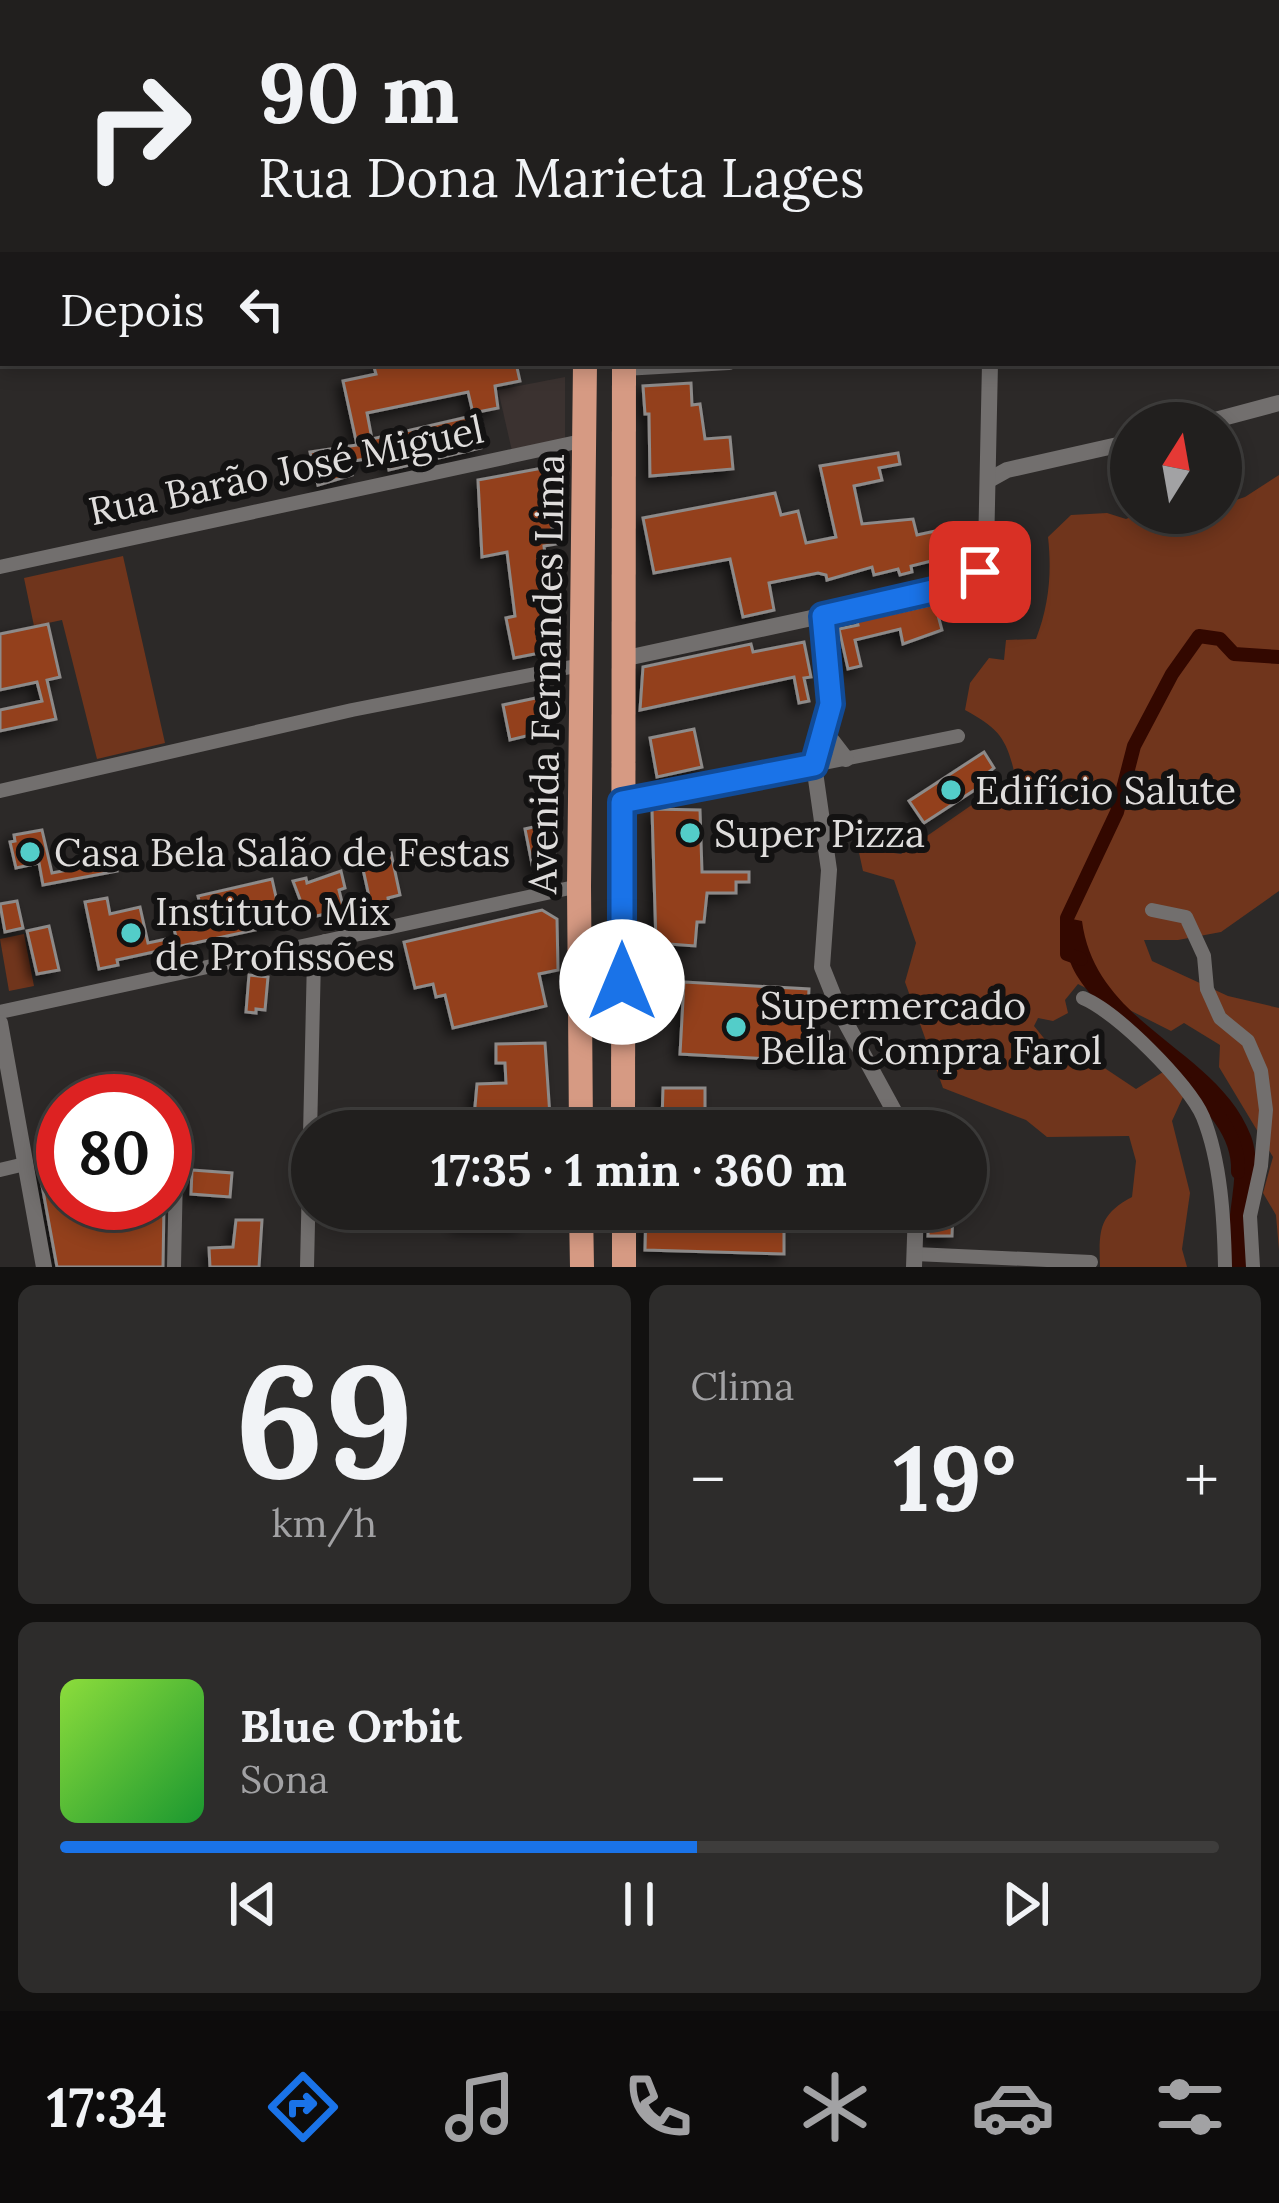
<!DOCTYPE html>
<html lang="pt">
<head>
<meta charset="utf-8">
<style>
	:root { --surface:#211f1e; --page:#2d2c2b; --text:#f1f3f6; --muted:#a2a2a4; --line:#3e3d3c; --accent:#1a73e8 }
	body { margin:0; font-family:Lora,serif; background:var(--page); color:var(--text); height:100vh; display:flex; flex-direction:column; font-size:45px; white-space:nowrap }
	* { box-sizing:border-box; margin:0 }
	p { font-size:39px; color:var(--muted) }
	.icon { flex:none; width:66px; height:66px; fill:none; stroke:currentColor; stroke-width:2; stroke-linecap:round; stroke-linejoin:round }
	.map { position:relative; height:1267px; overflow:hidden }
	.details { display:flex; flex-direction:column; gap:18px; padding:18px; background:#121110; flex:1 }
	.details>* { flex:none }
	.guide { position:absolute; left:0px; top:0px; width:1281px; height:366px; box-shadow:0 6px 18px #0003,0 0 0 3px var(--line); background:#211f1e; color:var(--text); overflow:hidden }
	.needle { width:78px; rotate:11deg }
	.controls { position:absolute; left:1110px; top:402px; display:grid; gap:24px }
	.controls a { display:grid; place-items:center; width:132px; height:132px; border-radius:50%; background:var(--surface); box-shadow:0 6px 18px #0003,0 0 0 3px var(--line); font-size:60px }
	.speed { position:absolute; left:36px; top:1074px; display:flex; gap:24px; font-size:60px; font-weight:700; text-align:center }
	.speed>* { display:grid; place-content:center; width:156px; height:156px; border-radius:50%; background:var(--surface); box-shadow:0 6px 18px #0003,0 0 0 3px var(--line); line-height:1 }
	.speed .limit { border:18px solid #d22; background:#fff; color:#111 }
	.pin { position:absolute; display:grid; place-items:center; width:102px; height:102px; color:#fff; margin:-51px; border-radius:24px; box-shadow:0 6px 18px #0006 }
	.me { position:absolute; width:132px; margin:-66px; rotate:0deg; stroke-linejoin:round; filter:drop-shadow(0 0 9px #0008) }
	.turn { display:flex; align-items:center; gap:42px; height:252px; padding:0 60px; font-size:54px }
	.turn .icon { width:156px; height:156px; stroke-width:2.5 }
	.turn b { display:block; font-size:84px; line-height:102px }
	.then { display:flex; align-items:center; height:114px; padding:0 60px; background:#0003; gap:24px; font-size:45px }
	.big { font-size:90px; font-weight:700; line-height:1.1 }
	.details .widget { flex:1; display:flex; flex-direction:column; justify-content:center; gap:18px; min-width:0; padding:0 42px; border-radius:18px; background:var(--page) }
	.details .dial { align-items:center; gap:0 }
	.dial b { font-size:156px; line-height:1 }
	.song { display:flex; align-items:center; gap:36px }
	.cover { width:144px; height:144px; border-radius:18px; background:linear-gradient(135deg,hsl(90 70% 55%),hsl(130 70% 35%)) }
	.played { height:12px; border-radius:6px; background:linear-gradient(90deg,var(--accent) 55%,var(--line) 55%) }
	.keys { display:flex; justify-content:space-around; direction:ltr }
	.heat { display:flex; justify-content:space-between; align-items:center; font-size:66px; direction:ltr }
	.details .tiles { flex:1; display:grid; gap:18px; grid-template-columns:1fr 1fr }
	.widget:last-child { grid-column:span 2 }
	.trip { position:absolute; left:291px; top:1110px; width:696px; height:120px; border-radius:60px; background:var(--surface); box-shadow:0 6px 18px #0003,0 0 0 3px var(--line); font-weight:700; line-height:120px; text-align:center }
	.tabs { display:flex; height:192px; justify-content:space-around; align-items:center; background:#0d0c0c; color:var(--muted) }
	.tabs .icon { width:84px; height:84px }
	.tabs .on { color:var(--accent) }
	.tabs b { font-size:54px; color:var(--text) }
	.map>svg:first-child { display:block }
</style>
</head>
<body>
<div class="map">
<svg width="1279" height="1267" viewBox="0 0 1279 1267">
	<defs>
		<filter id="shadow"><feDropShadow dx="-5.5" dy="5.5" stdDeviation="6" flood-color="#0009"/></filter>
	</defs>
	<rect width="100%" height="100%" fill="#2c2928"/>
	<polygon fill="#3b3230" points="565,377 565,440 512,451 498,390"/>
	<g fill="#70351c">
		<path d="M1279,475V891L1221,932L1178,940H1144L1152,961L1228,996L1279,1008V1250L1276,1215L1263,1193L1273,1157L1219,1067L1220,1045L1184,1023L1171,1031L1078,984L1065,1000L1068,1013L1053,1021L1038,1018L1034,1026L1056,1053H1082L1136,1089L1163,1072L1183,1097L1172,1121L1190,1193L1182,1249L1187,1267H1100C1099,1231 1098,1215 1132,1197L1136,1161L1129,1136L1047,1137L1026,1120L943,1088L905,982L916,943L894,880L863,871L858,848L901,854L1015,775C1006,737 999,729 965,710L970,683L989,658L1004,660L1006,640L1036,639C1049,605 1052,573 1048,537L1071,515L1107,513L1126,519L1140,513H1221V505L1245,497Z"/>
		<polygon points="123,556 165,743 97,759 62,620 34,626 24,578"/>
		<polygon points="24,934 34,986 9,991 0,939"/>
	</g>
	<path fill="#330800" d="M1067,918L1082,921C1096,1027 1217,1048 1251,1136C1263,1168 1252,1232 1250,1267H1227C1223,1225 1245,1163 1229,1131C1199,1071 1083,1015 1068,955C1065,944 1067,930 1067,918Z"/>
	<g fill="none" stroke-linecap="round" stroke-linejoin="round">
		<g stroke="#330800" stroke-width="14">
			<polyline points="1081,959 1067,954 1067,918 1117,812 1134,746 1172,674 1199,636 1220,639 1234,654 1279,657"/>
			<path d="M1180,1077C1208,1101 1240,1132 1238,1172"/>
		</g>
	</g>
	<g fill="#93401c" stroke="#8d8a89" stroke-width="3" filter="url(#shadow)">
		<polygon points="395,363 516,363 520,381 495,386 498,408 473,413 468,392 367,413 372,439 480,414 483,428 477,430 481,448 389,470 386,455 349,462 352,475 318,485 310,452 357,445 343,381 376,374 374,367"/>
		<polygon points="691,383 692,405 700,404 705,439 730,437 733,469 650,476 649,414 645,414 643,386"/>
		<polygon points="898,453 900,464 879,468 882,480 854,486 862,524 913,519 917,535 954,527 958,547 954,548 955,555 911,566 912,572 900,575 898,569 874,575 872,567 827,580 826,575 818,573 769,583 774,610 743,617 730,559 654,573 643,518 775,493 781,515 798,511 806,543 836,537 820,466"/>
		<polygon points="548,467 551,481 541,483 556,544 544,546 555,650 514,658 506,618 515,616 507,552 482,557 478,480"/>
		<polygon points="935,604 942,630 903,644 900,629 855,640 861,666 848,669 839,629 858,625 857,621"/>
		<polygon points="48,624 60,677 47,680 56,719 0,731 0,710 42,701 37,682 0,690 0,634"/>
		<polygon points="804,642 811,677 804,678 809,701 799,703 794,677 640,710 643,667 751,644 753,652"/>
		<polygon points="545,696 551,730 510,740 503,705"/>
		<polygon points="694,729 702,767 657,777 650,738"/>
		<polygon points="984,752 994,768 989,772 993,778 924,823 909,801"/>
		<polygon points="652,809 700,810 702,872 749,872 749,882 736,882 736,893 707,893 704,922 697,922 695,946 656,943"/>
		<polygon points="551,823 557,869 534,874 525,829"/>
		<polygon points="42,830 52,873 115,861 117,871 43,885 39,863 16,868 10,842 15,841 14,835"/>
		<polygon points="391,853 400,895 388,898 389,906 372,910 361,860"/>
		<polygon points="341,871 345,888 339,890 344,910 307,918 293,881 306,878 307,883"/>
		<polygon points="272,879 282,924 117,960 118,965 99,969 85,902 107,898 110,914 140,907 148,943 176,937 170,911 200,904 198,896"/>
		<polygon points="17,901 23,928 5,932 0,904"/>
		<polygon points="542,910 557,919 558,970 539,974 546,1006 453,1028 445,995 436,997 433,984 415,988 404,942"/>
		<polygon points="49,926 59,970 37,974 27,931"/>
		<polygon points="249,975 268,977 265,1010 256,1009 256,1013 246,1012"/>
		<polygon points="684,982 809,989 807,1031 829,1032 827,1062 680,1054"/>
		<polygon points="545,1043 551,1131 473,1129 477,1084 506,1083 505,1063 496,1063 496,1044"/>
		<polygon points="663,1088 705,1088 705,1123 662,1122"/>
		<polygon points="37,1158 63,1159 63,1203 164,1203 163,1267 57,1267"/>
		<polygon points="192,1170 232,1173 230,1197 191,1194"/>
		<polygon points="646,1209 784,1209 784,1254 645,1250"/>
		<polygon points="929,1209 953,1209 952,1236 928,1236"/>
		<polygon points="457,1214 520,1217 520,1226 457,1225"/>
		<polygon points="236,1220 262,1220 259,1267 210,1267 209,1248 233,1247"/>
	</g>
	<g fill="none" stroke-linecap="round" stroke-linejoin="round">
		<g stroke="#726f6e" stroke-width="14">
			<polyline points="1226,3 1243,0"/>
			<polyline points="0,272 3,272"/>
			<polyline points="1278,284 1279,284"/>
			<polyline points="624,369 729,363"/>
			<polyline points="0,567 586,440"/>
			<polyline points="814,765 958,736"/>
			<polyline points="0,791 352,710 581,665"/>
			<polyline points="1152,910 1186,917 1204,956 1207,989 1220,1018 1248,1041 1261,1071 1266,1110 1261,1166 1250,1216 1253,1267"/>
			<path d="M1083,998C1117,1012 1189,1084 1203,1117C1221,1162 1224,1219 1225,1267"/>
			<polyline points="0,1012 579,886"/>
			<polyline points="0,1170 25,1164"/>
			<polyline points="915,1254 1091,1262"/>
			<polyline points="174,1267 176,1172"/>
			<polyline points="307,1267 314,958 325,941"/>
		</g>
		<g stroke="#726f6e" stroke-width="16">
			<polyline points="1103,0 1104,3"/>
			<polyline points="1204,423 1279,403"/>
			<polyline points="989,480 1007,470 1131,442"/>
			<polyline points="823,616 831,704 826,733 814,765 829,870 822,967 840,1012 905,1131"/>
			<polyline points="622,659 941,590 977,576 986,551 990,363"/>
			<polyline points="826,733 846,759"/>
			<polyline points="622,802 814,765"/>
			<polyline points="0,1023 44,1267"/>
			<polyline points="914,1267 916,1209"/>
		</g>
		<g stroke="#d69a83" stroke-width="24">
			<polyline points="581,3 581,0"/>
			<polyline points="619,3 619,0"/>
			<polyline points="581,1131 579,886 585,363"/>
			<polyline points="623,1131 624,363"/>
			<polyline points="581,1209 582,1267"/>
			<polyline points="624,1209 624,1267"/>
		</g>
	</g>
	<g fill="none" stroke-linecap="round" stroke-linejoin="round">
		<defs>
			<polyline id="route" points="622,982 622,802 814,765 831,704 823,616 963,584 980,572"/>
		</defs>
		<use href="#route" stroke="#114b97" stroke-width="30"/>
		<use href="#route" stroke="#1a73e8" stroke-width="21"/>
	</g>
	<g fill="#53cdc9" stroke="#131212" stroke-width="4.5">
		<circle cx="951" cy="790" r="12"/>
		<circle cx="690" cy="833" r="12"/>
		<circle cx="30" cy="852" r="12"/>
		<circle cx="131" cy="933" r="12"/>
		<circle cx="736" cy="1027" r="12"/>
	</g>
	<g text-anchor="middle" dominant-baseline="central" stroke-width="12" stroke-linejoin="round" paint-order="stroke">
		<g font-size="39" fill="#dfdddc" stroke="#131212">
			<text transform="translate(286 470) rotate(-12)">Rua Barão José Miguel</text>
			<text transform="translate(546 674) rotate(-89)">Avenida Fernandes Lima</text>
		</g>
		<g font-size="39" fill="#dfdddc" stroke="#131212" text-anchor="start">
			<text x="975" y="790">Edifício Salute</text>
			<text x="714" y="833">Super Pizza</text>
			<text x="54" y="852">Casa Bela Salão de Festas</text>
			<text x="155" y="911">Instituto Mix<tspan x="155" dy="45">de Profissões</tspan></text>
			<text x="760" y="1005">Supermercado<tspan x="760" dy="45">Bella Compra Farol</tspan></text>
		</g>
	</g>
</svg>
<div class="controls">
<a><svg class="needle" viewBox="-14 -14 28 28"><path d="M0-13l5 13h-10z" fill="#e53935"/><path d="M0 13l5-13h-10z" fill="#a2a2a4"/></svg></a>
</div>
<div class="speed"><div class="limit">80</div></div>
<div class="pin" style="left:980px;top:572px;background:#d93025"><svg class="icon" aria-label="arrive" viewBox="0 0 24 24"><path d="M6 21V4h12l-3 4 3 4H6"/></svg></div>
<svg class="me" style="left:622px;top:982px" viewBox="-20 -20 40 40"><circle r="19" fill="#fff"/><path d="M0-13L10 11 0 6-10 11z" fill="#1a73e8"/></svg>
<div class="trip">17:35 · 1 min · 360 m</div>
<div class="guide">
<div class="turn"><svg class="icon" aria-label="right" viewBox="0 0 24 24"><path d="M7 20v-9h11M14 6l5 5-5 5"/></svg><div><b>90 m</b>Rua Dona Marieta Lages</div></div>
<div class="then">Depois<svg class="icon" aria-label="left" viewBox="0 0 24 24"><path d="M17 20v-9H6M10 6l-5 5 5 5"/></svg></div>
</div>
</div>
<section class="details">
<div class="tiles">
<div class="widget dial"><b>69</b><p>km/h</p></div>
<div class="widget"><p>Clima</p>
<div class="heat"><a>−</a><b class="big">19°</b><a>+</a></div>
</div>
<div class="widget">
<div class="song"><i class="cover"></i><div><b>Blue Orbit</b><p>Sona</p></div></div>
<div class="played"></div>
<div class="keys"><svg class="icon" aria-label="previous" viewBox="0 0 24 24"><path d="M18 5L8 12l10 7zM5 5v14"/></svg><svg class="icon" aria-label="pause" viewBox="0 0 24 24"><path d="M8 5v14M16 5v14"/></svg><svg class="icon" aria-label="next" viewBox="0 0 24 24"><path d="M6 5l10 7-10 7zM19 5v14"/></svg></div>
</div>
</div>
</section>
<nav class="tabs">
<b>17:34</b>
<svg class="icon on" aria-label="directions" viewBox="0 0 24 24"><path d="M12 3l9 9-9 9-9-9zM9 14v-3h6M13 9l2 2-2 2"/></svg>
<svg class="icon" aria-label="music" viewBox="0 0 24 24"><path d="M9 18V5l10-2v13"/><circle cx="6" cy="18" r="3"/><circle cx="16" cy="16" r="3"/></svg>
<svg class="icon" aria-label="phone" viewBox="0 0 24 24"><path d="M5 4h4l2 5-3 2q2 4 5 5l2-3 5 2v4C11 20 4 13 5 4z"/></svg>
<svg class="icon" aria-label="climate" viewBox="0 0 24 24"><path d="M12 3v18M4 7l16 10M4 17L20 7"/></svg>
<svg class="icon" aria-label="car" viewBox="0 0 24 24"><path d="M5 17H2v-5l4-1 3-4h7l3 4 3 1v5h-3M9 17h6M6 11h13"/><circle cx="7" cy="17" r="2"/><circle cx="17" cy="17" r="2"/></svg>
<svg class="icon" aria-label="filters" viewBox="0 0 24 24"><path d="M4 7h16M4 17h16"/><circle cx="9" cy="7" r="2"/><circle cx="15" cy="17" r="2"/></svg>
</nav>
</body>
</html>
